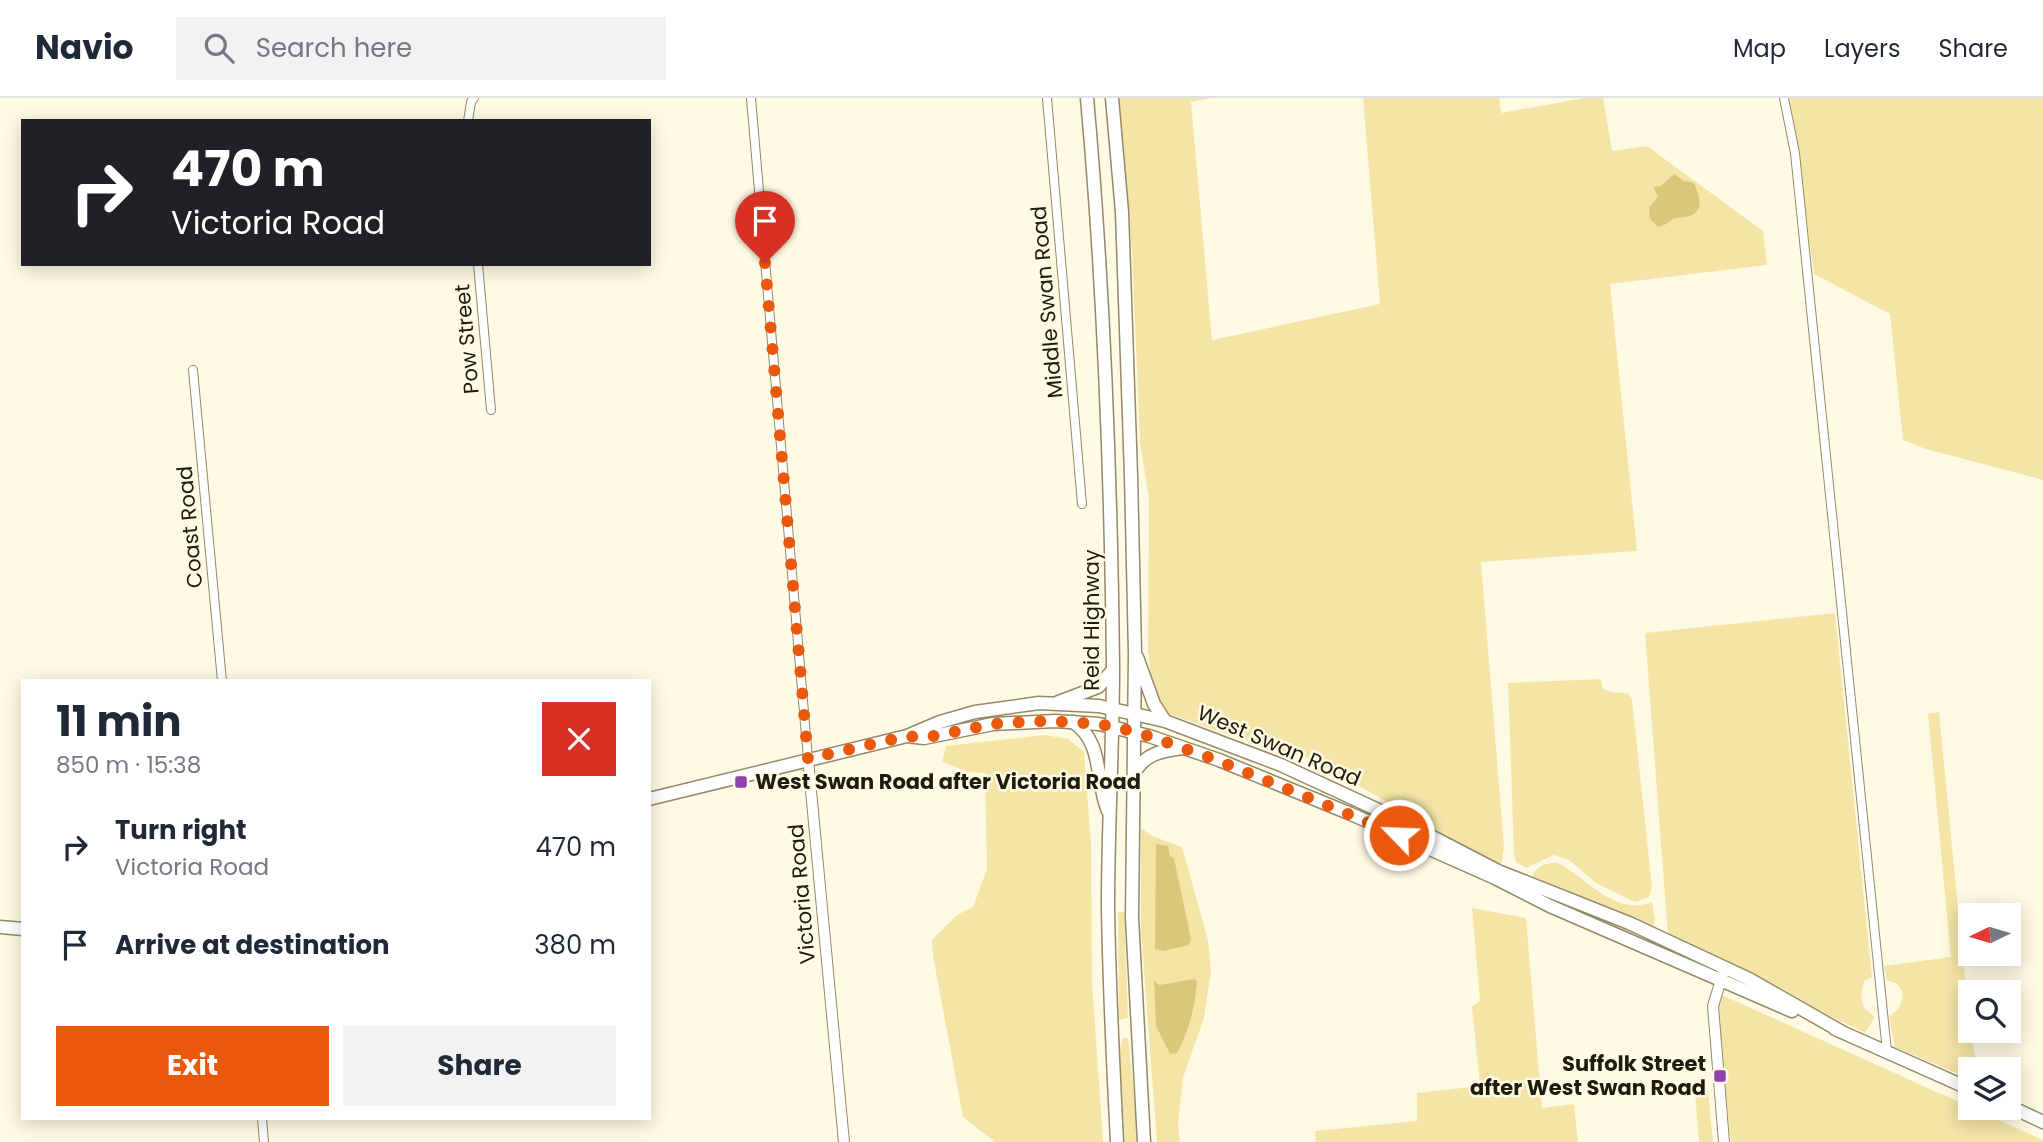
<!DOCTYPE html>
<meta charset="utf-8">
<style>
body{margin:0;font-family:Poppins,sans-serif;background:#f2f2f3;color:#1f2937;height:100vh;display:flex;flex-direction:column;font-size:26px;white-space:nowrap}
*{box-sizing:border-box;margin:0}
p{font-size:23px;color:#747a83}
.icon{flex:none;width:38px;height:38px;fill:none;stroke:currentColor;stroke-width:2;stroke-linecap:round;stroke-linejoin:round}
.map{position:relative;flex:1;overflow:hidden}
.side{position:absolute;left:21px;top:581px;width:630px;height:441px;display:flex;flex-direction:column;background:#fff;border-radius:0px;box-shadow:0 4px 18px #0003}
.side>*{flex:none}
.top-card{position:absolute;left:21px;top:21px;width:630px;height:147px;border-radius:0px;box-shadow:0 4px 18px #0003;background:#202124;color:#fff;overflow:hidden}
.needle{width:46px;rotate:265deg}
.fabs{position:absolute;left:1958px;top:805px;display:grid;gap:14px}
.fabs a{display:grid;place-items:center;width:63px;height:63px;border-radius:0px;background:#fff;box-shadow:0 4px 18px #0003;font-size:35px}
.pin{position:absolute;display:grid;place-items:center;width:60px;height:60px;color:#fff;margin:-72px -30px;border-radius:50% 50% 50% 0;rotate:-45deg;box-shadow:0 0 7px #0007}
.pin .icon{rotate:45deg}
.me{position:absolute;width:77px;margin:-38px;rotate:294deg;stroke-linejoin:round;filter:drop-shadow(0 0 5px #0008)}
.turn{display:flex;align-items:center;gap:24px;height:147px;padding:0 35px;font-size:32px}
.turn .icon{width:91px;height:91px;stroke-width:2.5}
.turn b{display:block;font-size:49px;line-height:60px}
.round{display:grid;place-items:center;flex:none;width:74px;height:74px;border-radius:0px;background:#f2f2f3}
.headline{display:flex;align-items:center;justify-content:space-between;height:119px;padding:0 35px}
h1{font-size:42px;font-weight:700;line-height:52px}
.action{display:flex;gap:14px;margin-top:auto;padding:14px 35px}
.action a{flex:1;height:80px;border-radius:0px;background:#ea580c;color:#fff;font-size:28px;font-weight:700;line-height:80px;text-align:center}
.action a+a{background:#f2f2f3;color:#1f2937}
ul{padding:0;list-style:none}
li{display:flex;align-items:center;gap:21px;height:98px;padding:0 35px}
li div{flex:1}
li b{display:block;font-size:26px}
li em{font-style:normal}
header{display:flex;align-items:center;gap:42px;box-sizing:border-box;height:98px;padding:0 35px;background:#fff;border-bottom:2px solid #e0e1e3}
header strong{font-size:33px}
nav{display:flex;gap:38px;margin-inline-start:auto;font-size:24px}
.search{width:490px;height:63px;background:#f2f2f3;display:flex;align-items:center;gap:18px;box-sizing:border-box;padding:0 24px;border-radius:0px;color:#747a83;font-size:26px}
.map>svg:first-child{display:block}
.green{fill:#f4e5a7}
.water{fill:#dac779}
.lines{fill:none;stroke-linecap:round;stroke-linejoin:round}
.minor-casing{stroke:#938a69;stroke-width:10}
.tertiary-casing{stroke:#938a69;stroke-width:12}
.primary-casing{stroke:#938a69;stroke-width:15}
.trunk-casing{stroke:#938a69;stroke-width:15}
.minor{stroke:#fff;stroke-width:8}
.tertiary{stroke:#fff;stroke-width:10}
.primary{stroke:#fff;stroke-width:12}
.trunk{stroke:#fff;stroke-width:12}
.route{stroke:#ea580c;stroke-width:12;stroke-dasharray:0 21.6}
.poi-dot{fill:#9140b0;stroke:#fffae4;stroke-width:2.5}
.labels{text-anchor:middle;stroke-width:5;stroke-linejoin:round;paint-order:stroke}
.street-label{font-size:21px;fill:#1f1c0f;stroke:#fffae4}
.poi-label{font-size:21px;font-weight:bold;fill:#1f1c0f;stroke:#fffae4;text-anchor:start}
</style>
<header>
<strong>Navio</strong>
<div class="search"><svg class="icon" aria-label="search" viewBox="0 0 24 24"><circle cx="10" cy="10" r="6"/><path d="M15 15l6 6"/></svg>Search here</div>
<nav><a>Map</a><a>Layers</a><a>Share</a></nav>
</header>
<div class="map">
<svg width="2043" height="1044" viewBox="0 0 2043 1044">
<rect width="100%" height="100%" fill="#fffae4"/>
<path class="green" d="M1119,0H1211L1191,4L1212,242L1380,206L1363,0H1499L1501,15L1585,0H1603L1612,53L1647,48L1763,133L1767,167L1610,186L1637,453L1481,464L1504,749L1501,769L1314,662L1214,632L1170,616L1162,610L1151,582L1148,553L1149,401L1140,344L1132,155Z
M1790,0H2043V382L1926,351L1903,342L1890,216L1814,176Z
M1835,515L1872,879L1864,883L1861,898L1864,910L1875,919L1865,935L1668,838L1645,535Z
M1601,581L1603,591L1612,594L1628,595L1632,602L1652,789L1649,799L1635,804L1596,785L1569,762L1554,757L1526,770L1516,764L1514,756L1508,585Z
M1939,614L1970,933L1975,959L1974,971H1970V981L1895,949L1889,918C1905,911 1909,884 1887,883L1884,868L1951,859L1928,616Z
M1045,637L1068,641L1084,654L1091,745L1092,883L1103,1044H995L963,1019L933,858L932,842L957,817L973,809L987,771L985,675L968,674L942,664L946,648Z
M1141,730L1152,738L1182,749L1208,842L1211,873L1204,920L1183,980L1178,1026L1180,1044H1157L1141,833Z
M1556,764C1587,779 1614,819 1652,804L1655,821L1653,831L1609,810L1564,796L1533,780V775L1542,767Z
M1472,810L1526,820L1542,1010L1574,1006L1578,1044H1316L1315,1033L1417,1023V995L1480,988L1472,908L1480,903Z
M1118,814H1124L1128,920L1119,922Z
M1722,897L2043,1042V1044H1731L1719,929L1721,924C1717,916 1715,904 1722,897Z
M1123,940H1128L1139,1044H1125L1119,954Z
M1708,993L1713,1044H1699L1695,994Z"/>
<path class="water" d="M1674,76L1684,83L1694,85C1698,96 1706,112 1690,118C1685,120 1678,119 1673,121C1667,125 1666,127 1658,129L1650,121L1649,109L1658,99L1653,89L1661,88Z
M1156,746L1168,748L1170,758L1174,760L1191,841L1189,847L1163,853L1155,851Z
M1195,881L1197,884C1195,909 1189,933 1177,955L1170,956L1156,928L1154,882L1159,887Z"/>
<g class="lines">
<g class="minor-casing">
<path id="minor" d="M751,0L808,661
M1047,0L1082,406
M1784,0L1795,55L1887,954
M468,23L471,4L474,0
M478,166L491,312
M193,272L222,583
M262,1020L264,1044"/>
</g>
<g class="tertiary-casing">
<path id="tertiary" d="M808,661L844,1044
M1723,875L1713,908L1724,1044"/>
</g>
<g class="primary-casing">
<path id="primary" d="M907,638L924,640L993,626L1055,623L1099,626L1149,638L1219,662L1351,716L1495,780L1550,808L1792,913
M649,701L907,638L940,624L975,614L1039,605L1099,608L1165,623L1281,667L1400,722L1498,773L1629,825L1749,881L1842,934
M0,829L23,831
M1835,931L1970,991
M2009,1008L2043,1024"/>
</g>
<g class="trunk-casing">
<path id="trunk" d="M1087,0C1104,189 1111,379 1113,569C1113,648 1108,727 1108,807C1109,886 1113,965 1117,1044
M1112,0L1122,114L1131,377L1135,555L1132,820L1144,1044
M1137,559L1154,606L1165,623
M1056,605L1098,589L1112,573
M1073,624C1104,644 1095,683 1108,713
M1134,675C1146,655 1161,653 1183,650"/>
</g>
<use href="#minor" class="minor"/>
<use href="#tertiary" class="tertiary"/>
<use href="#primary" class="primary"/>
<use href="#trunk" class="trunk"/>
</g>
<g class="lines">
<path class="route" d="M765,165L808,661L907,638L924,640L993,626L1035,623L1073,624L1112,628L1149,638L1219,663L1399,737"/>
</g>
<g class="poi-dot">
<rect x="734" y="677" width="14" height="14" rx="3.5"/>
<rect x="1713" y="971" width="14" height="14" rx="3.5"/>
</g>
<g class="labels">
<g class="street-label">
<text transform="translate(1047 204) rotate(-95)" y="7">Middle Swan Road</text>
<text transform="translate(467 241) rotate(-95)" y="7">Pow Street</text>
<text transform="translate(190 429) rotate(-95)" y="7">Coast Road</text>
<text transform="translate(1092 522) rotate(-90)" y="7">Reid Highway</text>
<text transform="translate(1279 648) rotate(23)" y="7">West Swan Road</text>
<text transform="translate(802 796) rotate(-95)" y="7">Victoria Road</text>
</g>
<g class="poi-label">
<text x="755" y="691">West Swan Road after Victoria Road</text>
<text x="1706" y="973" text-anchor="end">Suffolk Street<tspan x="1706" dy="24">after West Swan Road</tspan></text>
</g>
</g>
</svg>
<div class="fabs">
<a><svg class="needle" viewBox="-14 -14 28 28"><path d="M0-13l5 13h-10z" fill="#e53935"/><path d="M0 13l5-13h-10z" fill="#747a83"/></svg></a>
<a><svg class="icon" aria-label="search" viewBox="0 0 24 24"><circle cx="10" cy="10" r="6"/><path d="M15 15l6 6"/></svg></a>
<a><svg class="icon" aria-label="layers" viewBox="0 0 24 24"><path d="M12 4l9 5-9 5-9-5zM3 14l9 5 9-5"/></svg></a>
</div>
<div class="pin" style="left:765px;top:165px;background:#d93025"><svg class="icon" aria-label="arrive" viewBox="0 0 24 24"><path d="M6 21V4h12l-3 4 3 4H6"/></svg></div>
<svg class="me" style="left:1399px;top:737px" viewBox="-20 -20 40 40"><circle r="17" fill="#ea580c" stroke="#fff" stroke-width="3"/><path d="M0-11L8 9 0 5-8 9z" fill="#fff"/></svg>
<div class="top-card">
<div class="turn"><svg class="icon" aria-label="right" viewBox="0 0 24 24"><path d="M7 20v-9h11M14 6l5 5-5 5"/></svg><div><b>470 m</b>Victoria Road</div></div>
</div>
<section class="side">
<div class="headline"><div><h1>11 min</h1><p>850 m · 15:38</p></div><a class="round" style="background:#d93025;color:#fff"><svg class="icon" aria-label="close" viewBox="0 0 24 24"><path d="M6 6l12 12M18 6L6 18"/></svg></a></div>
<ul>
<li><svg class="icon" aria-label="right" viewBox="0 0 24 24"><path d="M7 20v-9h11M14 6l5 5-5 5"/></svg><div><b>Turn right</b><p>Victoria Road</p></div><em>470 m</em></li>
<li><svg class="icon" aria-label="arrive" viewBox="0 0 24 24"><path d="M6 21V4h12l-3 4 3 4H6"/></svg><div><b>Arrive at destination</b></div><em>380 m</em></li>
</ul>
<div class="action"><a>Exit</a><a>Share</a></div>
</section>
</div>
